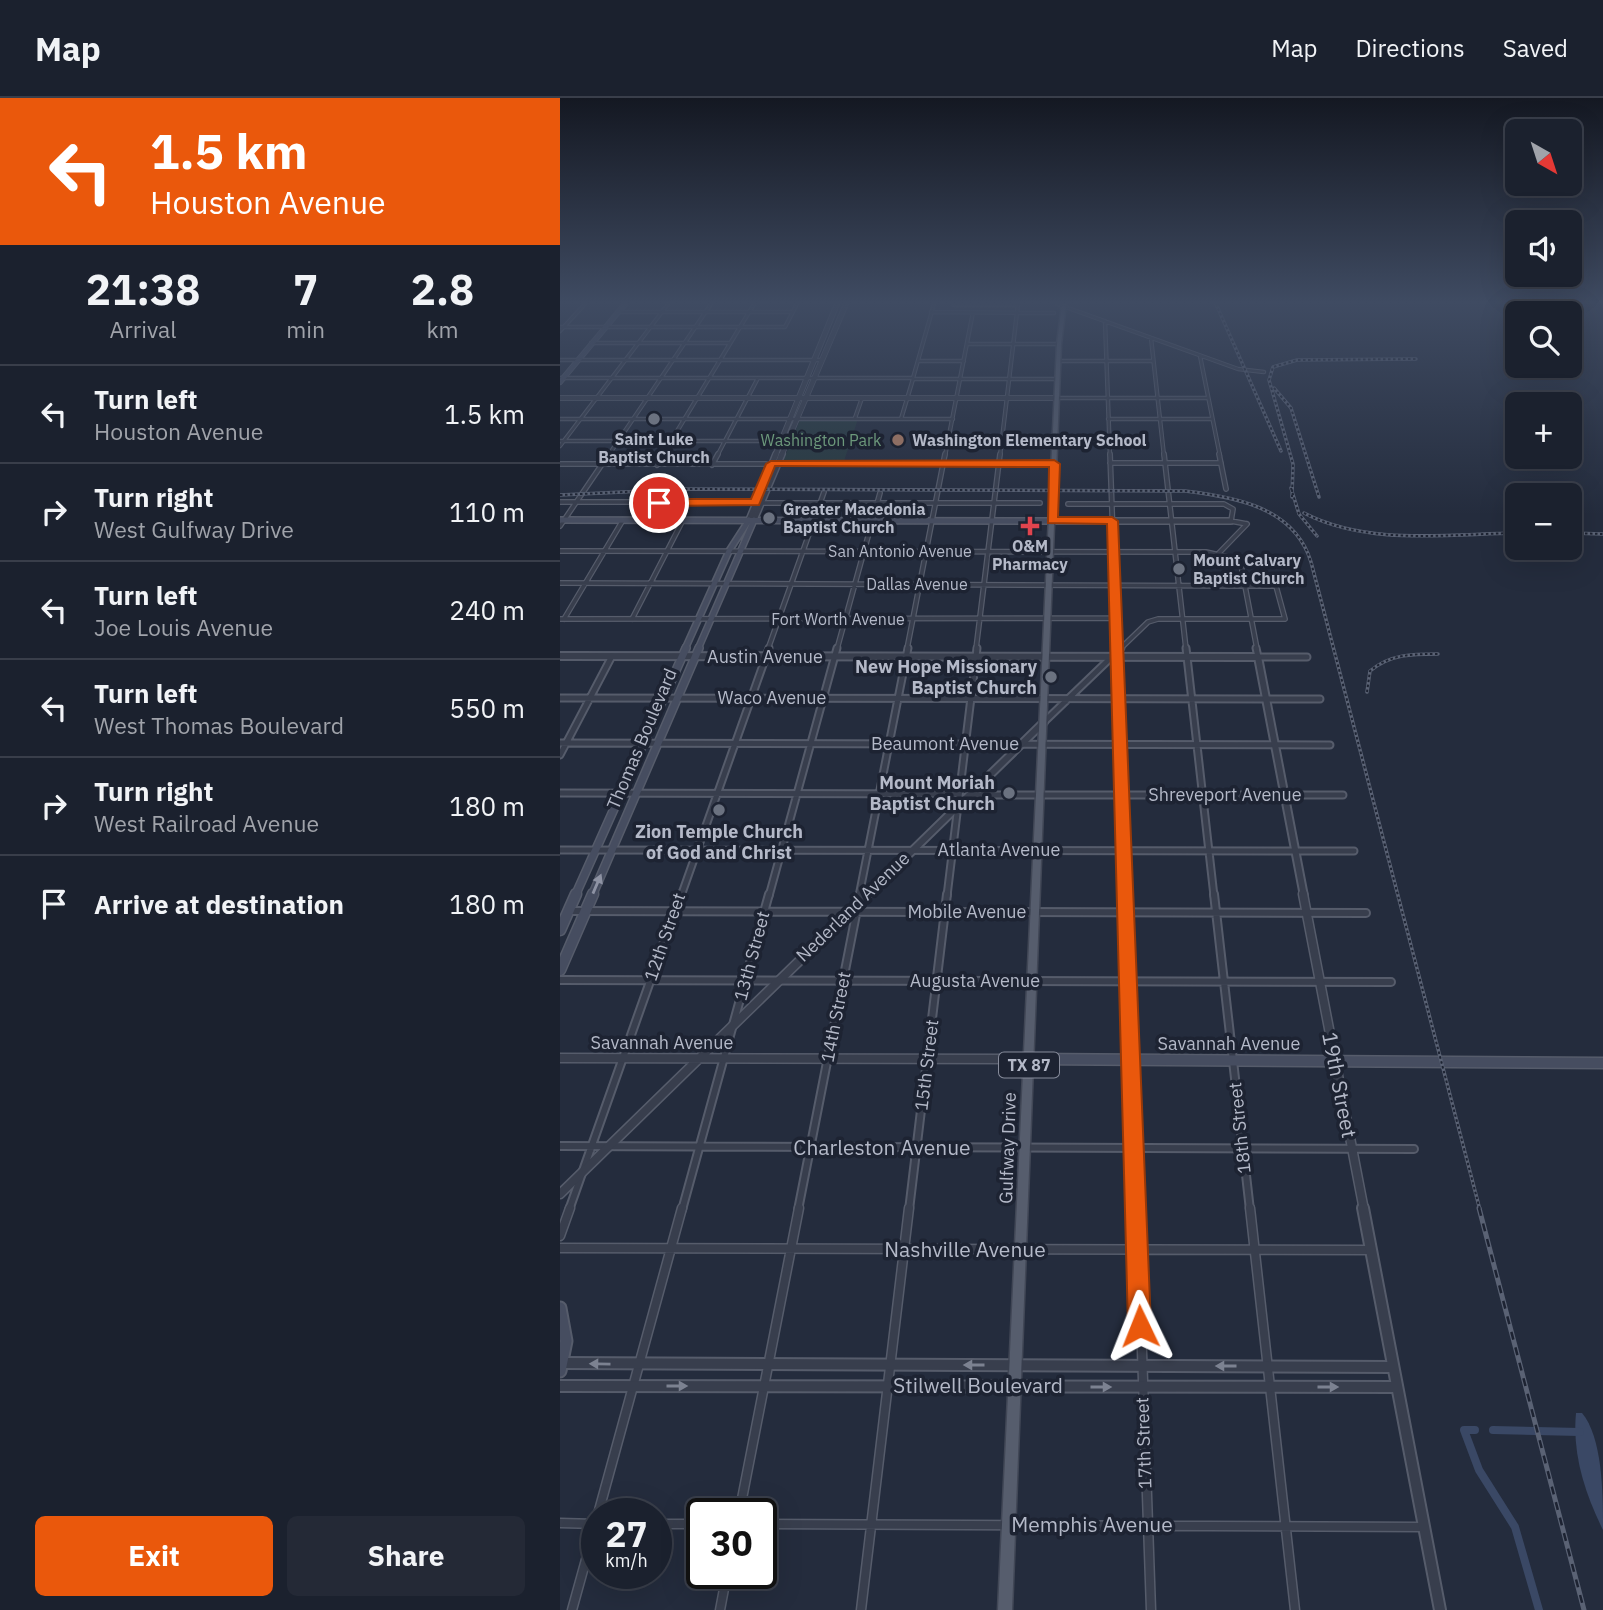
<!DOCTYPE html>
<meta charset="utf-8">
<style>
body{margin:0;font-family:"IBM Plex Sans",sans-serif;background:#242936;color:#f1f3f6;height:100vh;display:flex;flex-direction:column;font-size:26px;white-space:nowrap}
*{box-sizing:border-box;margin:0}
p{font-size:23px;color:#a0a3aa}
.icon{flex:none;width:38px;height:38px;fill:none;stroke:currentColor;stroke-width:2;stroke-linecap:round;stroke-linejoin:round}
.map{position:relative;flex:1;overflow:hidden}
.panel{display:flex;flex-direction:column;background:#1b212e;width:560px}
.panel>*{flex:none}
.banner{background:#ea580c;color:#fff;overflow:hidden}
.needle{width:46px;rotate:141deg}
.fabs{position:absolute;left:945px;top:21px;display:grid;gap:14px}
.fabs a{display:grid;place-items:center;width:77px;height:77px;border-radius:10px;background:#1b212e;box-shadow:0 7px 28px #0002,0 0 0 2px #393e4a;font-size:35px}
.speed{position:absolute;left:21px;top:1400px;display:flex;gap:14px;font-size:35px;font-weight:700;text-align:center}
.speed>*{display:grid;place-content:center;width:91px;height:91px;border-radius:50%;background:#1b212e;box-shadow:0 7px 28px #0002,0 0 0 2px #393e4a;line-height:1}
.speed small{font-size:18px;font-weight:400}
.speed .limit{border:4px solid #111;border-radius:10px;background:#fff;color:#111}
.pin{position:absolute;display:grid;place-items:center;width:60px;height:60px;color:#fff;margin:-30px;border:4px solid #fff;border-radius:50%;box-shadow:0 2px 7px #0007}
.me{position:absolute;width:77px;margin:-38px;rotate:358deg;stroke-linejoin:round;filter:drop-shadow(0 0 5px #0008)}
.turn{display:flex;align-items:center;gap:24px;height:147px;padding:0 35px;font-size:32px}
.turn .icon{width:91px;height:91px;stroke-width:2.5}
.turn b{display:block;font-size:49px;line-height:60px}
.eta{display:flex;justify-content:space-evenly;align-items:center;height:119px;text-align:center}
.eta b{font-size:42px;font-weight:800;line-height:49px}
.primary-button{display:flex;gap:14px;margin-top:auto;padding:14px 35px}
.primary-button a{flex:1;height:80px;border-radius:10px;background:#ea580c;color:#fff;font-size:28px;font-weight:800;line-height:80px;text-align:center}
.primary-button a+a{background:#242936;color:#f1f3f6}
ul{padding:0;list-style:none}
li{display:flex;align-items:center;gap:21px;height:98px;padding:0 35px;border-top:2px solid #393e4a}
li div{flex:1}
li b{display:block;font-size:26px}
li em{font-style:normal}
header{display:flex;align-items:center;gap:42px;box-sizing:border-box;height:98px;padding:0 35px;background:#1b212e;border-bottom:2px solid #393e4a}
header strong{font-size:33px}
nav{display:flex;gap:38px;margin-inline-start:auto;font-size:24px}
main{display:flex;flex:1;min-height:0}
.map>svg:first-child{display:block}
.green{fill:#26383e}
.water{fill:#3a4865}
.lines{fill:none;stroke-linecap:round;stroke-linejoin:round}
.canal{stroke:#3a4865;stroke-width:8}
.minor-far4-casing{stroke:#565c6b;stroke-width:4.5}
.minor-far3-casing{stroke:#565c6b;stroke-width:6}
.minor-far2-casing{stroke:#565c6b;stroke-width:9}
.minor-far1-casing{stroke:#565c6b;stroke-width:10}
.minor-casing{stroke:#565c6b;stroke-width:11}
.tertiary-far4-casing{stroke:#565c6b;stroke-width:6}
.tertiary-far3-casing{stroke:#565c6b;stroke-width:8}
.tertiary-far2-casing{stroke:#565c6b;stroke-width:10}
.tertiary-far1-casing{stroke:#565c6b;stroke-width:11}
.tertiary-casing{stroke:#565c6b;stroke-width:14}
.secondary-far4-casing{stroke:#565c6b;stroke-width:6}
.secondary-far3-casing{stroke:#565c6b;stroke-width:8}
.secondary-far2-casing{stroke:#565c6b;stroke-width:10}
.secondary-far1-casing{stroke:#565c6b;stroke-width:13}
.secondary-casing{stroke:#565c6b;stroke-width:15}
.primary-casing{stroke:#414756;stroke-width:3}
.minor-far4{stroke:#383e4d;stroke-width:2.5}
.minor-far3{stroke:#383e4d;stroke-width:3.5}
.minor-far2{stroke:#383e4d;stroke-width:5}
.minor-far1{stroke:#383e4d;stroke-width:6}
.minor{stroke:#383e4d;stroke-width:8}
.tertiary-far4{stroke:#383e4d;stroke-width:4.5}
.tertiary-far3{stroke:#383e4d;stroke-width:5}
.tertiary-far2{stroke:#383e4d;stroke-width:6}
.tertiary-far1{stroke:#383e4d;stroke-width:8}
.tertiary{stroke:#383e4d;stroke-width:10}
.secondary-far4{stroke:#464d60;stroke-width:4.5}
.secondary-far3{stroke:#464d60;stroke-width:5}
.secondary-far2{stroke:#464d60;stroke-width:7}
.secondary-far1{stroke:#464d60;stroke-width:10}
.secondary{stroke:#464d60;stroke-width:11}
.primary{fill:#565d6d;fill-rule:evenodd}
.rail-far1-casing{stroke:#5a6274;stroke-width:3.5}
.rail-casing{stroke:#5a6274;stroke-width:5}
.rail-far1{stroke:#1d2332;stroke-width:2;stroke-dasharray:2.5;stroke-linecap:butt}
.rail{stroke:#1d2332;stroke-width:2.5;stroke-dasharray:8;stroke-linecap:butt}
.oneway{fill:#8e93a4}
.oneway2{fill:#7c8291}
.route{fill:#ea580c;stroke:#983908;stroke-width:2}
.worship-dot{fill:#6b7280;stroke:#1d2332;stroke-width:2.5}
.education-dot{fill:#8d6e63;stroke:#1d2332;stroke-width:2.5}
.health-dot{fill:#e0444e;stroke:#1d2332;stroke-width:2.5}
.labels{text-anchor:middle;stroke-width:7;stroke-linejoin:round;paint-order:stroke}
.far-poi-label{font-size:16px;font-weight:bold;fill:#b4b9c8;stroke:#1d2332;text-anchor:start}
.far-park-label{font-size:16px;fill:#6c987b;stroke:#1d2332}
.far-street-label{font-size:16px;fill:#b4b9c8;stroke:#1d2332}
.shield{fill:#1d2332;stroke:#878c9b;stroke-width:2}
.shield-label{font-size:16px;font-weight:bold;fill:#b4b9c8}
.street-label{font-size:18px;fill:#b4b9c8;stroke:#1d2332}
.poi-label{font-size:18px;font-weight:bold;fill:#b4b9c8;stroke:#1d2332;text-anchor:end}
.near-street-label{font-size:21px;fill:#b4b9c8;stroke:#1d2332}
</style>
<header>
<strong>Map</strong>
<nav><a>Map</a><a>Directions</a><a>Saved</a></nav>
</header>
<main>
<section class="panel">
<div class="banner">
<div class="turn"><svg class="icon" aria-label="left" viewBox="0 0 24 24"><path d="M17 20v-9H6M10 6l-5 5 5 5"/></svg><div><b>1.5 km</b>Houston Avenue</div></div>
</div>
<div class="eta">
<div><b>21:38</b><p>Arrival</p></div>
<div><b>7</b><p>min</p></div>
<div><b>2.8</b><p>km</p></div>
</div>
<ul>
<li><svg class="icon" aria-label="left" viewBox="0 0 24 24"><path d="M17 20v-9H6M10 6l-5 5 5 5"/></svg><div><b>Turn left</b><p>Houston Avenue</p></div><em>1.5 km</em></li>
<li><svg class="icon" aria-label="right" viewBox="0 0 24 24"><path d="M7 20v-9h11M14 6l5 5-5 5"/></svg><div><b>Turn right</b><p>West Gulfway Drive</p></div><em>110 m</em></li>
<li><svg class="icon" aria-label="left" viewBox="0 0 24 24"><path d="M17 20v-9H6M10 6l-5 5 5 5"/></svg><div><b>Turn left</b><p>Joe Louis Avenue</p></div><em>240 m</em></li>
<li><svg class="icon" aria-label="left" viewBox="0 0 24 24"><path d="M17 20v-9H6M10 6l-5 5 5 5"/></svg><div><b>Turn left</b><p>West Thomas Boulevard</p></div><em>550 m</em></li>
<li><svg class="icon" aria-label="right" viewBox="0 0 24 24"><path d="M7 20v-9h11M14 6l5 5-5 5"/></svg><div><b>Turn right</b><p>West Railroad Avenue</p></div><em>180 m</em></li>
<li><svg class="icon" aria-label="arrive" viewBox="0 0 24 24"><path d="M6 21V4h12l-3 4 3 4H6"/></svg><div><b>Arrive at destination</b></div><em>180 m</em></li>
</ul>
<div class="primary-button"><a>Exit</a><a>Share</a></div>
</section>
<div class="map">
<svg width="1043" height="1512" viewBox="0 0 1043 1512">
<rect width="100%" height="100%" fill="#242c3d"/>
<path class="green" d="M298,321L284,363H223L240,322Z"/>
<path class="water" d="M1016,1315H1022C1043,1340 1043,1398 1043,1432C1025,1396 1012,1356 1016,1315Z"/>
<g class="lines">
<path class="canal" d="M915,1332H904L919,1372L955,1429L979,1512
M933,1332L1020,1334"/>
<g class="minor-far4-casing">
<path id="minor-far4" d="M497,206L678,271L704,274
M394,207H458
M58,214H233
M371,214L494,215
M545,223L550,358
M0,229H225L237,206
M0,233L25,206
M591,240L604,358
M31,245H170
M407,246H499
M640,258L660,358
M0,262H262
M358,263H404
M499,263H593
M0,280H353L374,206
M497,300H648
M295,320L302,300
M0,321H393
M341,321L353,281H498
M548,321H652
M495,342H549
M0,343H221
M0,348L108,206
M48,358L151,206
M102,358L194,206
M157,358L198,280
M385,358L413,214
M440,358L458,206"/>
</g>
<g class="minor-far3-casing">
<path id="minor-far3" d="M550,356L557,551
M604,356L626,551
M659,356L666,391
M214,365L494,366
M550,365H661
M0,366H206
M97,367L103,356
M152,367L158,356
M0,404H195
M201,405H480
M508,406H664L673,411L671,423L687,426
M0,428L49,356
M0,453L646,454L672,460L681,467L697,551
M658,456L687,426
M0,485L716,488L725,521H598L588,524L560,551
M0,521L555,520
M4,521L63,422
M72,521L123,422
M208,551L264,394
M277,551L320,395
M347,551L385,356
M416,551L440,356"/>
</g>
<g class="minor-far2-casing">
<path id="minor-far2" d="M557,550L566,798
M626,550L654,798
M696,550L698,559H747
M0,600L760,601
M484,624L561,550
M0,645L770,647
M0,657L52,558
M0,695L399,696
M409,697H783
M0,752L794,753
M121,798L209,550
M209,798L277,550
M299,798L348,550
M387,798L417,550"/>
</g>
<g class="minor-far1-casing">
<path id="minor-far1" d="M565,796L577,1112
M654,796L690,1112
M8,813L806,815
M0,882L831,884
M0,1048L854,1051
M9,1112L121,796
M122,1112L209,796
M238,1112L300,796
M349,1112L387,796"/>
</g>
<g class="minor-casing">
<path id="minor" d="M577,1110L591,1512
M690,1110L735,1512
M0,1138L10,1110
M0,1150L810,1152
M38,1416L122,1110
M179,1416L239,1110
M0,1425L37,1426
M96,1426H142
M201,1426L863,1429
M12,1512L37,1422
M160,1512L167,1475
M301,1512L349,1110"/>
</g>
<g class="tertiary-far4-casing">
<path id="tertiary-far4" d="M0,300H497
M215,358L277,206
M221,358L286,206"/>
</g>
<g class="tertiary-far3-casing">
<path id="tertiary-far3" d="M189,422L216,356
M194,422L222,356
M492,423H671"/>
</g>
<g class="tertiary-far2-casing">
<path id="tertiary-far2" d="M0,558L698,559L744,798
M306,798L484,624"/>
</g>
<g class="tertiary-far1-casing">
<path id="tertiary-far1" d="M743,796L804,1112
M0,960L469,961
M0,1096L308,796"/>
</g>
<g class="tertiary-casing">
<path id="tertiary" d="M803,1110L880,1512
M3,1265L832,1269
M0,1288L836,1289"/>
</g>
<g class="secondary-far4-casing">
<path id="secondary-far4" d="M0,284L65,206"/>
</g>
<g class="secondary-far3-casing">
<path id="secondary-far3" d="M0,422L492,423
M125,551L169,453L189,422
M138,551L194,422"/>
</g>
<g class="secondary-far2-casing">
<path id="secondary-far2" d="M15,798L126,550
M32,798L139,550"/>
</g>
<g class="secondary-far1-casing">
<path id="secondary-far1" d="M0,832L16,796
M0,872L33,796
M469,961L1043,965"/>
</g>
<g class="secondary-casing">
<path id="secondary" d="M0,1210L6,1243L0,1273"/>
</g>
<g class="primary-casing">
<path id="primary" d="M502,206H506L501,246L452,1512H438L497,246Z"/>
</g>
<use href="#minor-far4" class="minor-far4"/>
<use href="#minor-far3" class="minor-far3"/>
<use href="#minor-far2" class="minor-far2"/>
<use href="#minor-far1" class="minor-far1"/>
<use href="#minor" class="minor"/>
<use href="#tertiary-far4" class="tertiary-far4"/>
<use href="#tertiary-far3" class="tertiary-far3"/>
<use href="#tertiary-far2" class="tertiary-far2"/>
<use href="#tertiary-far1" class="tertiary-far1"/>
<use href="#tertiary" class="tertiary"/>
<use href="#secondary-far4" class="secondary-far4"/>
<use href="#secondary-far3" class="secondary-far3"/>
<use href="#secondary-far2" class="secondary-far2"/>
<use href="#secondary-far1" class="secondary-far1"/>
<use href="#secondary" class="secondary"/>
<use href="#primary" class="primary"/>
<g class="rail-far1-casing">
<path id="rail-far1" d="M656,206L721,353
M714,290L731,310L759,399
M731,390L739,416L757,438
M0,397L126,391L625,393C675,399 734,409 751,464L920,1112
M732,399L733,366L709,282L713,269L737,262L856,261
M744,415C808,448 887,436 957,435
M1010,435L1043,436
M807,594L810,573C830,556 853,556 878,556"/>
</g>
<g class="rail-casing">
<path id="rail" d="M919,1110L1024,1512"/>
</g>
<use href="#rail-far1" class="rail-far1"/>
<use href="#rail" class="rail"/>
</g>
<defs><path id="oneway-solid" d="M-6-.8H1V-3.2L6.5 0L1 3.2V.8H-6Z" transform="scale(1.75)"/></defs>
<use class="oneway" href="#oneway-solid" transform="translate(37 786) rotate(-67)"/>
<g class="oneway2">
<use href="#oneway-solid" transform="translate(40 1266) rotate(-179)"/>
<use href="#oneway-solid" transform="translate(414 1267) rotate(-180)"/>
<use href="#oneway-solid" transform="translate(666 1268) rotate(-180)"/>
<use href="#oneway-solid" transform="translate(117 1288)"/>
<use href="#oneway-solid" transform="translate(541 1289)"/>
<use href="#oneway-solid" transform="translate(768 1289)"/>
</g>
<linearGradient id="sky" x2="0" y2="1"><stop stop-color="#141822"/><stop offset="0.49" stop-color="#3f4b62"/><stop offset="1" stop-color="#3f4b62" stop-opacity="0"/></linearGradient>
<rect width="1043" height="417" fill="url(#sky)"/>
<path class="route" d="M211,363L494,362L500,366L498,419H552L558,423L591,1228L588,1236L580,1239L572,1236L568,1228L547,426L488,425L489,369L218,368H215L199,407L99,408L93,405L99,401H191L206,366Z"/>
<g class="worship-dot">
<circle cx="94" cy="321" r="7"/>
<circle cx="209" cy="420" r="7"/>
<circle cx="619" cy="471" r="7"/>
<circle cx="491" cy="579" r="7"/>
<circle cx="449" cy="695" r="7"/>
<circle cx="159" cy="712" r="7"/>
</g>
<circle class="education-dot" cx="338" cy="342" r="7"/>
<path class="health-dot" d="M466.5 417.5h7v7h7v7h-7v7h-7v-7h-7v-7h7z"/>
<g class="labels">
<g class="far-poi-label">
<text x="94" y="347" text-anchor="middle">Saint Luke<tspan x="94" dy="18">Baptist Church</tspan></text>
<text x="352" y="348">Washington Elementary School</text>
<text x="223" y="417">Greater Macedonia<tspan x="223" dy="18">Baptist Church</tspan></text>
<text x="470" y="454" text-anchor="middle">O&amp;M<tspan x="470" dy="18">Pharmacy</tspan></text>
<text x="633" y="468">Mount Calvary<tspan x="633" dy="18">Baptist Church</tspan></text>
</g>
<g class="far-park-label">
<text x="261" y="348">Washington Park</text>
</g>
<g class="far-street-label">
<text x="340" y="459">San Antonio Avenue</text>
<text x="357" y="492">Dallas Avenue</text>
<text x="278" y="527">Fort Worth Avenue</text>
</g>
<rect class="shield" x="439" y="954.5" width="60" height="25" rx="5"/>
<g class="shield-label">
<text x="469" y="973">TX 87</text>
</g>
<g class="street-label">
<text x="205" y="565">Austin Avenue</text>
<text x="212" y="606">Waco Avenue</text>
<text transform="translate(82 641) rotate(-67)" y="6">Thomas Boulevard</text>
<text x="385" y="652">Beaumont Avenue</text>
<text x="665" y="703">Shreveport Avenue</text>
<text x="439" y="758">Atlanta Avenue</text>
<text transform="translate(293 809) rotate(-44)" y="6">Nederland Avenue</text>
<text x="407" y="820">Mobile Avenue</text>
<text transform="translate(105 839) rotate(-71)" y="6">12th Street</text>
<text transform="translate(192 858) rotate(-75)" y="6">13th Street</text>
<text x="415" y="889">Augusta Avenue</text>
<text transform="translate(276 919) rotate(-79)" y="6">14th Street</text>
<text x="102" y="951">Savannah Avenue</text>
<text x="669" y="952">Savannah Avenue</text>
<text transform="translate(367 967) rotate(-83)" y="6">15th Street</text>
<text transform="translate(680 1030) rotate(-96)" y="6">18th Street</text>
<text transform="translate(448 1050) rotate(-88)" y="6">Gulfway Drive</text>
<text transform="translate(584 1345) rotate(-92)" y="6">17th Street</text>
</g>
<g class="poi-label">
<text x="477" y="575">New Hope Missionary<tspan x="477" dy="21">Baptist Church</tspan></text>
<text x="435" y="691">Mount Moriah<tspan x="435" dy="21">Baptist Church</tspan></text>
<text x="159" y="740" text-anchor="middle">Zion Temple Church<tspan x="159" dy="21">of God and Christ</tspan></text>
</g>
<g class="near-street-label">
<text transform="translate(779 987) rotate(79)" y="7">19th Street</text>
<text x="322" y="1057">Charleston Avenue</text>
<text x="405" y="1159">Nashville Avenue</text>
<text x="418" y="1295">Stilwell Boulevard</text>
<text x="532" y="1434">Memphis Avenue</text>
</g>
</g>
</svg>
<div class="fabs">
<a><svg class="needle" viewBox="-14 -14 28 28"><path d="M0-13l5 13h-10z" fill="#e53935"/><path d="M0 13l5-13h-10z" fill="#a0a3aa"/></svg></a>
<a><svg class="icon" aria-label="sound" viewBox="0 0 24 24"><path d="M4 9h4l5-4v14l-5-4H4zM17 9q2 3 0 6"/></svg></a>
<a><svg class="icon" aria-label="search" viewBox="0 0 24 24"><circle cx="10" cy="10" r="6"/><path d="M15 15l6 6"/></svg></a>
<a>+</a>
<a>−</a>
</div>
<div class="speed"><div>27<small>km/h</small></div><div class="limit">30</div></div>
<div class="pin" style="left:99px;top:405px;background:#d93025"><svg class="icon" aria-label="arrive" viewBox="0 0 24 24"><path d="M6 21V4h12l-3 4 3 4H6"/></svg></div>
<svg class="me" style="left:580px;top:1228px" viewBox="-20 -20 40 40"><path d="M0-17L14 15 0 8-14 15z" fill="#ea580c" stroke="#fff" stroke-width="4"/></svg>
</div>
</main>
